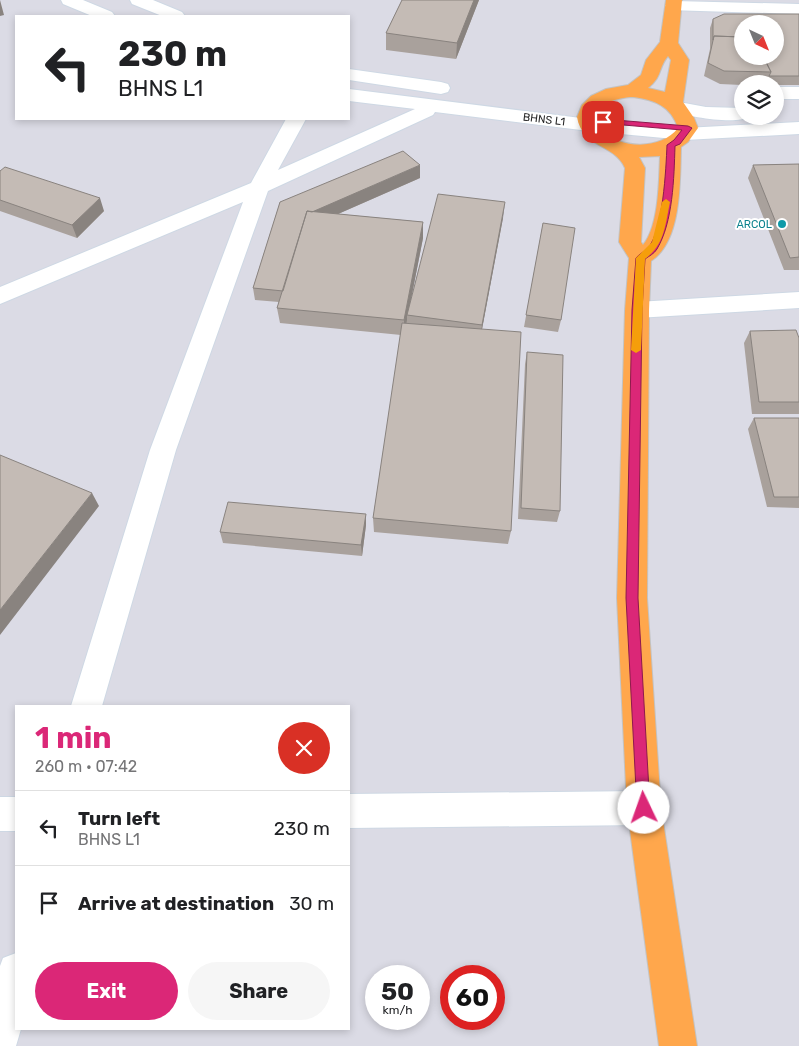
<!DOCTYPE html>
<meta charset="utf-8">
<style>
body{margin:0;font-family:Rubik,sans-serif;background:#f6f6f6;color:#202124;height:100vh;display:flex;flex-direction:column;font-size:19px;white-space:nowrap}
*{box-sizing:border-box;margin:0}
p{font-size:16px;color:#757577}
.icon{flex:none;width:28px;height:28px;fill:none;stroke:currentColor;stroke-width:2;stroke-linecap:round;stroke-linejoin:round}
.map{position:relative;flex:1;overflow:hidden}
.sheet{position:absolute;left:15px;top:705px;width:335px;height:325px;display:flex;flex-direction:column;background:#fff;border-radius:0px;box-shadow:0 2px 8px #0003}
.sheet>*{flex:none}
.guide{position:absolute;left:15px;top:15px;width:335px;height:105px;border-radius:0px;box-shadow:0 2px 8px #0003;background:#fff;color:#202124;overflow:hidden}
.needle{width:32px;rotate:137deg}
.fabs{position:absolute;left:734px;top:15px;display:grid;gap:10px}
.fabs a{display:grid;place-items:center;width:50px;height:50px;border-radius:50%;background:#fff;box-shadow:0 2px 8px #0003;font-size:25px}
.speed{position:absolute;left:365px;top:965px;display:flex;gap:10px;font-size:25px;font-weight:700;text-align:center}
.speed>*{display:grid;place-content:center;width:65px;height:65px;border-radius:50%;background:#fff;box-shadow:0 2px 8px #0003;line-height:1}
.speed small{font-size:12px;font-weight:400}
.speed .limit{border:8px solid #d22;background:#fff;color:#111}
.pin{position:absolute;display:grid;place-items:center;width:42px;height:42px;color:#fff;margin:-21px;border-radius:10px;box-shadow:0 2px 8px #0006}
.me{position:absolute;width:55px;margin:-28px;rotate:357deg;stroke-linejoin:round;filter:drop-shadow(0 0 4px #0008)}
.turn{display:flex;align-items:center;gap:18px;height:105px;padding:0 20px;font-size:22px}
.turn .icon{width:65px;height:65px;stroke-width:2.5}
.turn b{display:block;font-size:35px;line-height:42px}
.round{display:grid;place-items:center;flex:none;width:52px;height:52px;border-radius:26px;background:#f6f6f6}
.summary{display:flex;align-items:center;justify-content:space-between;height:85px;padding:0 20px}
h1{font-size:30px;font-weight:700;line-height:38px;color:#db2777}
.action{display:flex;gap:10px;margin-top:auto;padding:10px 20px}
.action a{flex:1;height:58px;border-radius:30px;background:#db2777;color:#fff;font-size:20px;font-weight:700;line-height:58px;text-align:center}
.action a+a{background:#f6f6f6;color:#202124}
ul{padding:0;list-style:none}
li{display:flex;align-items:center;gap:15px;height:75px;padding:0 20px;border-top:1px solid #e0e0e0}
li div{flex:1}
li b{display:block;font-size:19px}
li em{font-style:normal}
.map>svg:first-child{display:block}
.industrial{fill:#dbdbe5;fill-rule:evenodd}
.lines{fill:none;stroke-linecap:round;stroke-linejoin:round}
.minor-casing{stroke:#ced8e4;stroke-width:2}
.major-casing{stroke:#c3c3c3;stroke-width:2}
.minor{fill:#fff;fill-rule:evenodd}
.major{fill:#ffa74c;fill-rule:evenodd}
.wall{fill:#a9a19c}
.shaded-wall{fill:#89837f}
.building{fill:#c4bbb5;stroke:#89837f}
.route{fill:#db2777;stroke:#8e194d}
.slow{fill:#f59e0b}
.culture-dot{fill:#0f9aa8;stroke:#fff;stroke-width:2}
.labels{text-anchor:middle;stroke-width:4;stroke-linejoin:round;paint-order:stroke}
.far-street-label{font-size:11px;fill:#292929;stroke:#fff}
.far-culture-label{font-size:11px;fill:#0d838f;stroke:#fff;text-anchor:end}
</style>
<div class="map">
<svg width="799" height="1046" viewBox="0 0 799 1046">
<rect width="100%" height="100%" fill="#eddfd9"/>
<path class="industrial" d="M0,0H799V1046H0ZM16,16H349V119H16ZM742,24H775V56H742ZM742,84H775V116H742ZM16,706H349V1029H16ZM376,976H419V1019H376ZM451,976H494V1019H451Z"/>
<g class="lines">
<g class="minor-casing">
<path id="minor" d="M61,0H83L112,12L115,16H92L63,4Z
M130,0H153L182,12L185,16H162L132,4Z
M674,1L799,4V14L668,10L665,6L668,2Z
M349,69L441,82L448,84L450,88L448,92L441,94L349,80Z
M775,87H799V99H775Z
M349,89L589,119L685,128L799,122V134L685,140L589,131L435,112L433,115L268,191L176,450L102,706H71L150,450L243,202L0,304V287L251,183L286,119H306L278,170L415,109L349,101Z
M679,102L706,107L742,108V116H750C737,126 689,116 672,112L669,108L672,104Z
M799,292V308L637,318L629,316L625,310L629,304L637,302Z
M644,791L656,796L661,808L656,820L644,825L349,828V794Z
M0,797H16V831H0Z
M16,953V1029H21L16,1046H0V966L3,958Z"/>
</g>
<g class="major-casing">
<path id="major" d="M666,0H682L678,43L689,60L683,102L694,118L698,128L688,142L681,147C680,181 682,241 651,261L649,310L647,598L661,808L697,1046H659L627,808L617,598L625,310L629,258L619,242L625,168C615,144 582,148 577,117L582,105L591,96L606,89L628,85L641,75L646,60L660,42ZM668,56L671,60L665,92L648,88C663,76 658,68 668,56ZM633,97C655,100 671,106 678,128C661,150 620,150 601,129C582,107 617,97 633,97ZM660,156C659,180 659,226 643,245L641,242L645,168L639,157Z"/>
</g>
<use href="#minor" class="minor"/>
<use href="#major" class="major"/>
</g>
<path class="wall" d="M402,0H479L456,59L386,50V33Z
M799,14V85H775V84H742V85L720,84L704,76L710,49V28L713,19Z
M799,164V270H784L748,178L753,165Z
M0,171L104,211L77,238L0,211Z
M420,178L338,214L423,222V238L411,299L503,218L482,329L511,531L508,544L374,532L373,518L401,335L280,323L277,308L279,302L255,300L253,288L280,202Z
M543,223L561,320L558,332L524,327Z
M750,331L799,338V414H752L744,343Z
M527,352L560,511L557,522L518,519L525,364Z
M754,418H799V508L767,507L748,429Z
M366,514V525L362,556L223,543L220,532Z"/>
<path class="shaded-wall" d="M0,0L4,15L0,16Z
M474,0H479L456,59L457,43Z
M420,165V178L306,228L305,215Z
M100,198L104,211L77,238L72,225Z
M505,202L503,218L480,340L482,325Z
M423,222V238L408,315H407V320L404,336V320Z
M92,493L99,506L0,635V610Z
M366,514V525L362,556L361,545Z"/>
<path class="building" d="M402,0H474L457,43L386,33Z
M724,14H799V76H769L771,72L763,56H775V24H742V37L714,36L713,40V19Z
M714,36L742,37V56H763L771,72L724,71L708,63Z
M403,151L420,165L312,212L307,211L283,291L253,288L280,202Z
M799,164V257L790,258L753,165Z
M5,167L100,198L72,225L0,200V171Z
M438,194L505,202L482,325L407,315Z
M307,211L423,222L404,320L277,308Z
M543,223L575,228L561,320L526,315Z
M402,323L521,332L511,531L373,518Z
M796,330L799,338V402H759L750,331Z
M527,352L563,355L560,511L521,508Z
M754,418H799V497H774Z
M0,455L92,493L0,610Z
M228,502L366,514L361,545L220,532Z"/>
<path class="route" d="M603,119L688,126L692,128L680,144L675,146C674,178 673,222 657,249C654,254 649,256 645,259L642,310L638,598L650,808L648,813L644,815L639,813L637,808L626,598L632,310L636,258C639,254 644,252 648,248C663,231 666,169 667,145L674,140L682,130L600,123L599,122Z"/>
<path class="slow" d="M666,199L670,202C665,225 665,244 645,259L641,350L636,353L631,350L636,258L652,242L662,202Z"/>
<circle class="culture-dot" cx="782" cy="224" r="5"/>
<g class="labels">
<g class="far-street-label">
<text transform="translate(544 119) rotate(7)" y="4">BHNS L1</text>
</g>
<g class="far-culture-label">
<text x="772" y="228">ARCOL</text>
</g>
</g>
</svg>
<div class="fabs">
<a><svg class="needle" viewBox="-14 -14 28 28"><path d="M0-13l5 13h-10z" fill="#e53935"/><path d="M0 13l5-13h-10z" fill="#757577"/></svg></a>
<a><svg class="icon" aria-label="layers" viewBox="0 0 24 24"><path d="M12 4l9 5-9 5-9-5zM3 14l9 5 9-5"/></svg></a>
</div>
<div class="speed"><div>50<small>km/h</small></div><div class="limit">60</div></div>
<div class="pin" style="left:603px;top:122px;background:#d93025"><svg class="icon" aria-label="arrive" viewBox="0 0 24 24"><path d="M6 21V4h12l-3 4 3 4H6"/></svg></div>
<svg class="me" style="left:644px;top:808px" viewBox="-20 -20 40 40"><circle r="19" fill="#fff"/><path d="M0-13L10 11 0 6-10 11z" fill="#db2777"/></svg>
<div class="guide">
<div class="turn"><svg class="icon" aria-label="left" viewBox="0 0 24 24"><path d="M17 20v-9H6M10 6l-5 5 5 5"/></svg><div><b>230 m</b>BHNS L1</div></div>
</div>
<section class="sheet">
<div class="summary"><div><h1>1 min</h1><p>260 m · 07:42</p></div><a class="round" style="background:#d93025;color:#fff"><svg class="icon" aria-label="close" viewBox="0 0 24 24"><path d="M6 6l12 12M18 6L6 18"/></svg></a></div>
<ul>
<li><svg class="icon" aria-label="left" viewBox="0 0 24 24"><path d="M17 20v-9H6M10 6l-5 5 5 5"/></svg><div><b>Turn left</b><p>BHNS L1</p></div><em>230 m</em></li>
<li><svg class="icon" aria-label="arrive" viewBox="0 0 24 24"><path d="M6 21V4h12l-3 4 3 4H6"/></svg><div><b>Arrive at destination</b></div><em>30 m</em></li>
</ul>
<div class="action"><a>Exit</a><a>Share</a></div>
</section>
</div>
